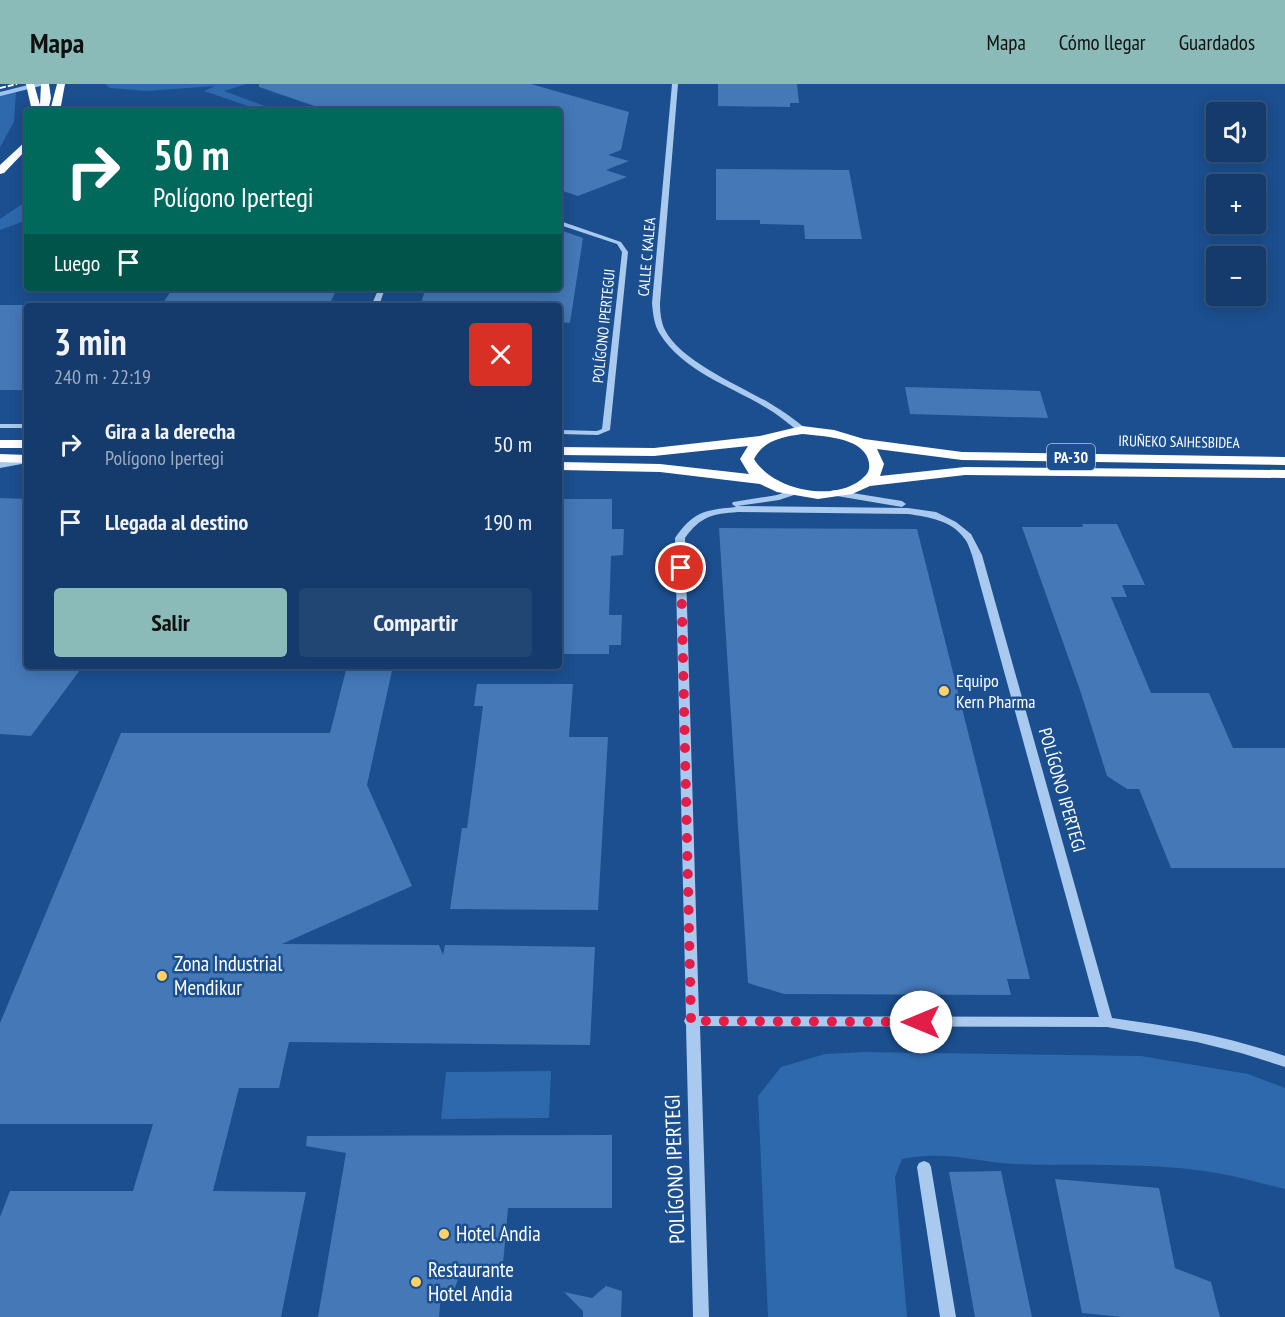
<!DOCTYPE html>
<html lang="es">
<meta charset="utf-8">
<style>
body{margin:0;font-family:"PT Sans Narrow",sans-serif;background:#214673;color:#f1f3f6;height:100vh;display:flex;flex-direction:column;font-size:22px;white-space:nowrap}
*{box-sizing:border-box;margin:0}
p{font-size:20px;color:#9dadc1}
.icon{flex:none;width:33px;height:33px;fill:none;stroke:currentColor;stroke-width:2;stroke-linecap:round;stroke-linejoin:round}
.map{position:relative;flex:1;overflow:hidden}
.drawer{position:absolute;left:24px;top:219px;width:538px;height:366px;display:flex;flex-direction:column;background:#143b6b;border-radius:6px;box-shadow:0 3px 15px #0003,0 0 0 2px #33557e}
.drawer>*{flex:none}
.top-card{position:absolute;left:24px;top:24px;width:538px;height:183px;border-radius:6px;box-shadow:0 3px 15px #0003,0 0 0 2px #33557e;background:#00695c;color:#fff;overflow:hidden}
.fabs{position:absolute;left:1206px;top:18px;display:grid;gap:12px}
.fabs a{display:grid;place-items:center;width:60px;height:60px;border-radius:6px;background:#143b6b;box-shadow:0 3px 15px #0003,0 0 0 2px #33557e;font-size:30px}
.pin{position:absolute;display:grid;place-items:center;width:51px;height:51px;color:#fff;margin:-26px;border:3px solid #fff;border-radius:50%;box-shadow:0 2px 6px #0007}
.me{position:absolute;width:66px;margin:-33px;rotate:270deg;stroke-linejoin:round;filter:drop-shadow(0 0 4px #0008)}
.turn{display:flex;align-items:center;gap:21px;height:126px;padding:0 30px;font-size:27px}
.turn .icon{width:78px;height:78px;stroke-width:2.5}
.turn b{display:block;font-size:42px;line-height:51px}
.then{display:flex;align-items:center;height:57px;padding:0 30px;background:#0003;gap:12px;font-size:22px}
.round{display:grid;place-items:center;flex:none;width:63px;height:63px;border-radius:6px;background:#214673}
.headline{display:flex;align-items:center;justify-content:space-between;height:102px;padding:0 30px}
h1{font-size:36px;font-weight:700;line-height:45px}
.button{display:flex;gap:12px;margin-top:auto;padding:12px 30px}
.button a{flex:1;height:69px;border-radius:6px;background:#8bbbb9;color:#111;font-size:24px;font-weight:700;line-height:69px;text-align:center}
.button a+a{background:#214673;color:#f1f3f6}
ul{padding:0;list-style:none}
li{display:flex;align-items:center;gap:18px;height:78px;padding:0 30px}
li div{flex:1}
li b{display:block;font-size:22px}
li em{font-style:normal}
header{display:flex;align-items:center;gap:36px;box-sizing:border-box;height:84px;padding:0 30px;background:#8bbbb9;color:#111}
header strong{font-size:28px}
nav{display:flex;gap:33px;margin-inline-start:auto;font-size:21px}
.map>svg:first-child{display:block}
.green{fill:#2e69ad}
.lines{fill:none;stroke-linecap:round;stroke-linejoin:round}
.stream{stroke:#9cc4f0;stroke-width:4}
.building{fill:#4478b7}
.minor{fill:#a9c9ee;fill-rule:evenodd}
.highway{fill:#fff;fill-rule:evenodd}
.rail{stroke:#fff;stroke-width:2;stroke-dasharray:6 2;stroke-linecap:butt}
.route{stroke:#e11d48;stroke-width:10;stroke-dasharray:0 18}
.poi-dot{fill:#ffd166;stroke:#1b4f8f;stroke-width:2}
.labels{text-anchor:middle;stroke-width:5;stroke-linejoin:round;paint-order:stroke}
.far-street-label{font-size:15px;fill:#fff;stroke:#1b4f8f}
.shield{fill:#1b4f8f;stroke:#bbcadd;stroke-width:1.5}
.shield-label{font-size:16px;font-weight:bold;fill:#fff}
.poi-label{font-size:18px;fill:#fff;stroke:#1b4f8f;text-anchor:start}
.street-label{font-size:18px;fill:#fff;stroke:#1b4f8f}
.near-poi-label{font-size:21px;fill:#fff;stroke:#1b4f8f;text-anchor:start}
.near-street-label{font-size:21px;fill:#fff;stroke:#1b4f8f}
</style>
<header>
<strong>Mapa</strong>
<nav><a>Mapa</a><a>Cómo llegar</a><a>Guardados</a></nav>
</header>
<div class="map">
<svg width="1285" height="1233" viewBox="0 0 1285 1233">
<rect width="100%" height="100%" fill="#1b4f8f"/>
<path class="green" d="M105,0H247L224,7L279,27H263L204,7L215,2L147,7L110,4Z
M16,7L14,38L0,63V11Z
M27,117V136L0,146V135Z
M863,968L1141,972L1248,990L1285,1004V1105C1264,1100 1243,1094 1222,1090C1155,1077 1084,1083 1016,1080C973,1078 948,1066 902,1075L895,1093L907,1233H768L758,1012L781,983L825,970Z
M551,987L549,1034L441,1035L446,988Z"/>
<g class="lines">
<path class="stream" d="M0,10L40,0"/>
</g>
<path class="building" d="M259,0H531L629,28L621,66L608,71L629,77L606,86L627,93L578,112L560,106V27H329L259,3Z
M718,0H797L799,19H790V23L718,22Z
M716,85L849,86L862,155H805L804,141L760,140V136H716Z
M560,146L583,154L570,239L560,238V222H420L426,204H560Z
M173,204H337L329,222H161Z
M0,221H27V306H0Z
M905,303L1040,307L1048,334L910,330Z
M0,414L27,415V582H83L31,652L0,650Z
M560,415H612V445H624L623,471L611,472L609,531H622L621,561H609V570H560Z
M1082,440H1117L1145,501H1122L1127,513H1111L1151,609H1209L1233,664H1285V784H1171L1139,705H1127L1107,692L1081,609L1022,443H1083Z
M719,444L917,445L1030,895H1007L1011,911L784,910L748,899Z
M347,582H393L367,701L412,802L282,860L439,861L443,871L445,861L595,863L590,961L289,958L279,1004H239L213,1107L306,1108L281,1233H0V1133L10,1107H133L153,1040H0V939L121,649H330Z
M477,600H573L569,653H608L598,826L450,825L462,744H467L483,622H474Z
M612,1051V1124H508L503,1180L463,1181L452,1212H441L439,1233H318L346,1069L306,1062L307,1052Z
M1001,1087L1032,1233H975L949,1088Z
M1055,1095L1159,1104L1175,1184L1211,1198L1220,1233H1122L1082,1229Z
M606,1202L622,1207L621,1233H583V1227L564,1208L592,1214Z"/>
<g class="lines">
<path class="minor" d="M672,0H678L660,219C660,228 661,238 665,246C681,278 741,302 771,320C783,327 794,335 805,344V348H799C788,339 777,330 765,323C730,302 683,287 660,250C654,241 653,230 652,219Z
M560,137L621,158L628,168L610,346L598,351L560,350V346L597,347L602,345L622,168L617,160L560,141Z
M379,204H385L379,222H371Z
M0,340H27V344H0Z
M27,373V379L0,384V378Z
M794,405L798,408L797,410L779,416L737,422L908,424L936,428L956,438L971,450L982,471L1112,934C1171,942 1229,953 1285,972V983L1241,969L1197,958L1107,943L700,942L709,1233H693L686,941L684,937L686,933L675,454C694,427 705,426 736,423L732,420L733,418L777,411ZM738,428L908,430C928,433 951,436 964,454C968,458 970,466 972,471L1099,933L699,932L685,454C701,432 712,430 738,428Z
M834,406L902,417L906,420L902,423L831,411V407Z
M924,1077L929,1079L931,1083L956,1233H940L917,1083L919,1079Z"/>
<path class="highway" d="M26,0H34L40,21L41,0H49L51,14L48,27H32Z
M57,0H65L60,27H50Z
M27,56V65L4,89L0,90V81Z
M802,342L834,346L864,355L962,368L1285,373V381L962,376L877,365L884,380L880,392L965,383L1285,386V394L965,391L870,402L852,410L818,415L777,408L760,400L660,388L560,386V378L660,380L749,390L740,375L748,362L654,372L560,371V363L654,364L760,352ZM802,350C821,352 861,353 868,375C870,381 870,387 865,392C838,420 773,407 754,375C764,356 782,353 802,350Z
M0,356H27V364H0Z
M0,370L27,371V379L0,378Z"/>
<path class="rail" d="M0,4L17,0"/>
</g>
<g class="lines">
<path class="route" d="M681,484L691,937L921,938"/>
</g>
<g class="poi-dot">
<circle cx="944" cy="607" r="6"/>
<circle cx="162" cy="892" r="6"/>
<circle cx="444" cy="1150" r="6"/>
<circle cx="416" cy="1198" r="6"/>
</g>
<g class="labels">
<g class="far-street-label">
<text transform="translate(647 173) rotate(-85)" y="5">CALLE C KALEA</text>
<text transform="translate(604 242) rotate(-84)" y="5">POLÍGONO IPERTEGUI</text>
<text transform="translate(1179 358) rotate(1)" y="5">IRUÑEKO SAIHESBIDEA</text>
</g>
<rect class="shield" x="1047" y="360" width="48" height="26" rx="4.5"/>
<g class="shield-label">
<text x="1071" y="379">PA-30</text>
</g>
<g class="poi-label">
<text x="956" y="603">Equipo<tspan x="956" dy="21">Kern Pharma</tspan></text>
</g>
<g class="street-label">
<text transform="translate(1062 706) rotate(74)" y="6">POLÍGONO IPERTEGI</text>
</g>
<g class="near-poi-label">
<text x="174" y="887">Zona Industrial<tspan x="174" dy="24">Mendikur</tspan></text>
<text x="456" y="1157">Hotel Andia</text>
<text x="428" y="1193">Restaurante<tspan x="428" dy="24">Hotel Andia</tspan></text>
</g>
<g class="near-street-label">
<text transform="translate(675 1085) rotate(-92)" y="7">POLÍGONO IPERTEGI</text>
</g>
</g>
</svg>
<div class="fabs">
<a><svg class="icon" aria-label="sound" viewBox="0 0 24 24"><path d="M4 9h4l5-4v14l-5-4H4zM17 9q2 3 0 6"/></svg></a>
<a>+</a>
<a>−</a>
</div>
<div class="pin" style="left:681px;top:484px;background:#d93025"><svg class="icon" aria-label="arrive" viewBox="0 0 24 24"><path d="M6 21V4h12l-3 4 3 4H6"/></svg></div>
<svg class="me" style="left:921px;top:938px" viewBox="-20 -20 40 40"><circle r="19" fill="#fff"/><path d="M0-13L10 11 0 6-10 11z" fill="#e11d48"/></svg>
<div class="top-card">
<div class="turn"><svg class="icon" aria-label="right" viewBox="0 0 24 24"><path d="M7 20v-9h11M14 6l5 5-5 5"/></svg><div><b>50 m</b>Polígono Ipertegi</div></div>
<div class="then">Luego<svg class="icon" aria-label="arrive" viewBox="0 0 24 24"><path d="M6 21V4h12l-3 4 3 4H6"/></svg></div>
</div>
<section class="drawer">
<div class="headline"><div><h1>3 min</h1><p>240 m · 22:19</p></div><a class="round" style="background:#d93025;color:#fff"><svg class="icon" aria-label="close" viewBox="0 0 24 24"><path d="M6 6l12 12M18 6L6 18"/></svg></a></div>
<ul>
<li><svg class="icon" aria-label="right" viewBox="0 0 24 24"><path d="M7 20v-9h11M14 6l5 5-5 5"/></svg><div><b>Gira a la derecha</b><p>Polígono Ipertegi</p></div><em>50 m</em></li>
<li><svg class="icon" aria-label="arrive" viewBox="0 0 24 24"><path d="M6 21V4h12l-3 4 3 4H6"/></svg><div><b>Llegada al destino</b></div><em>190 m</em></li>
</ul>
<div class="button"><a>Salir</a><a>Compartir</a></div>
</section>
</div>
